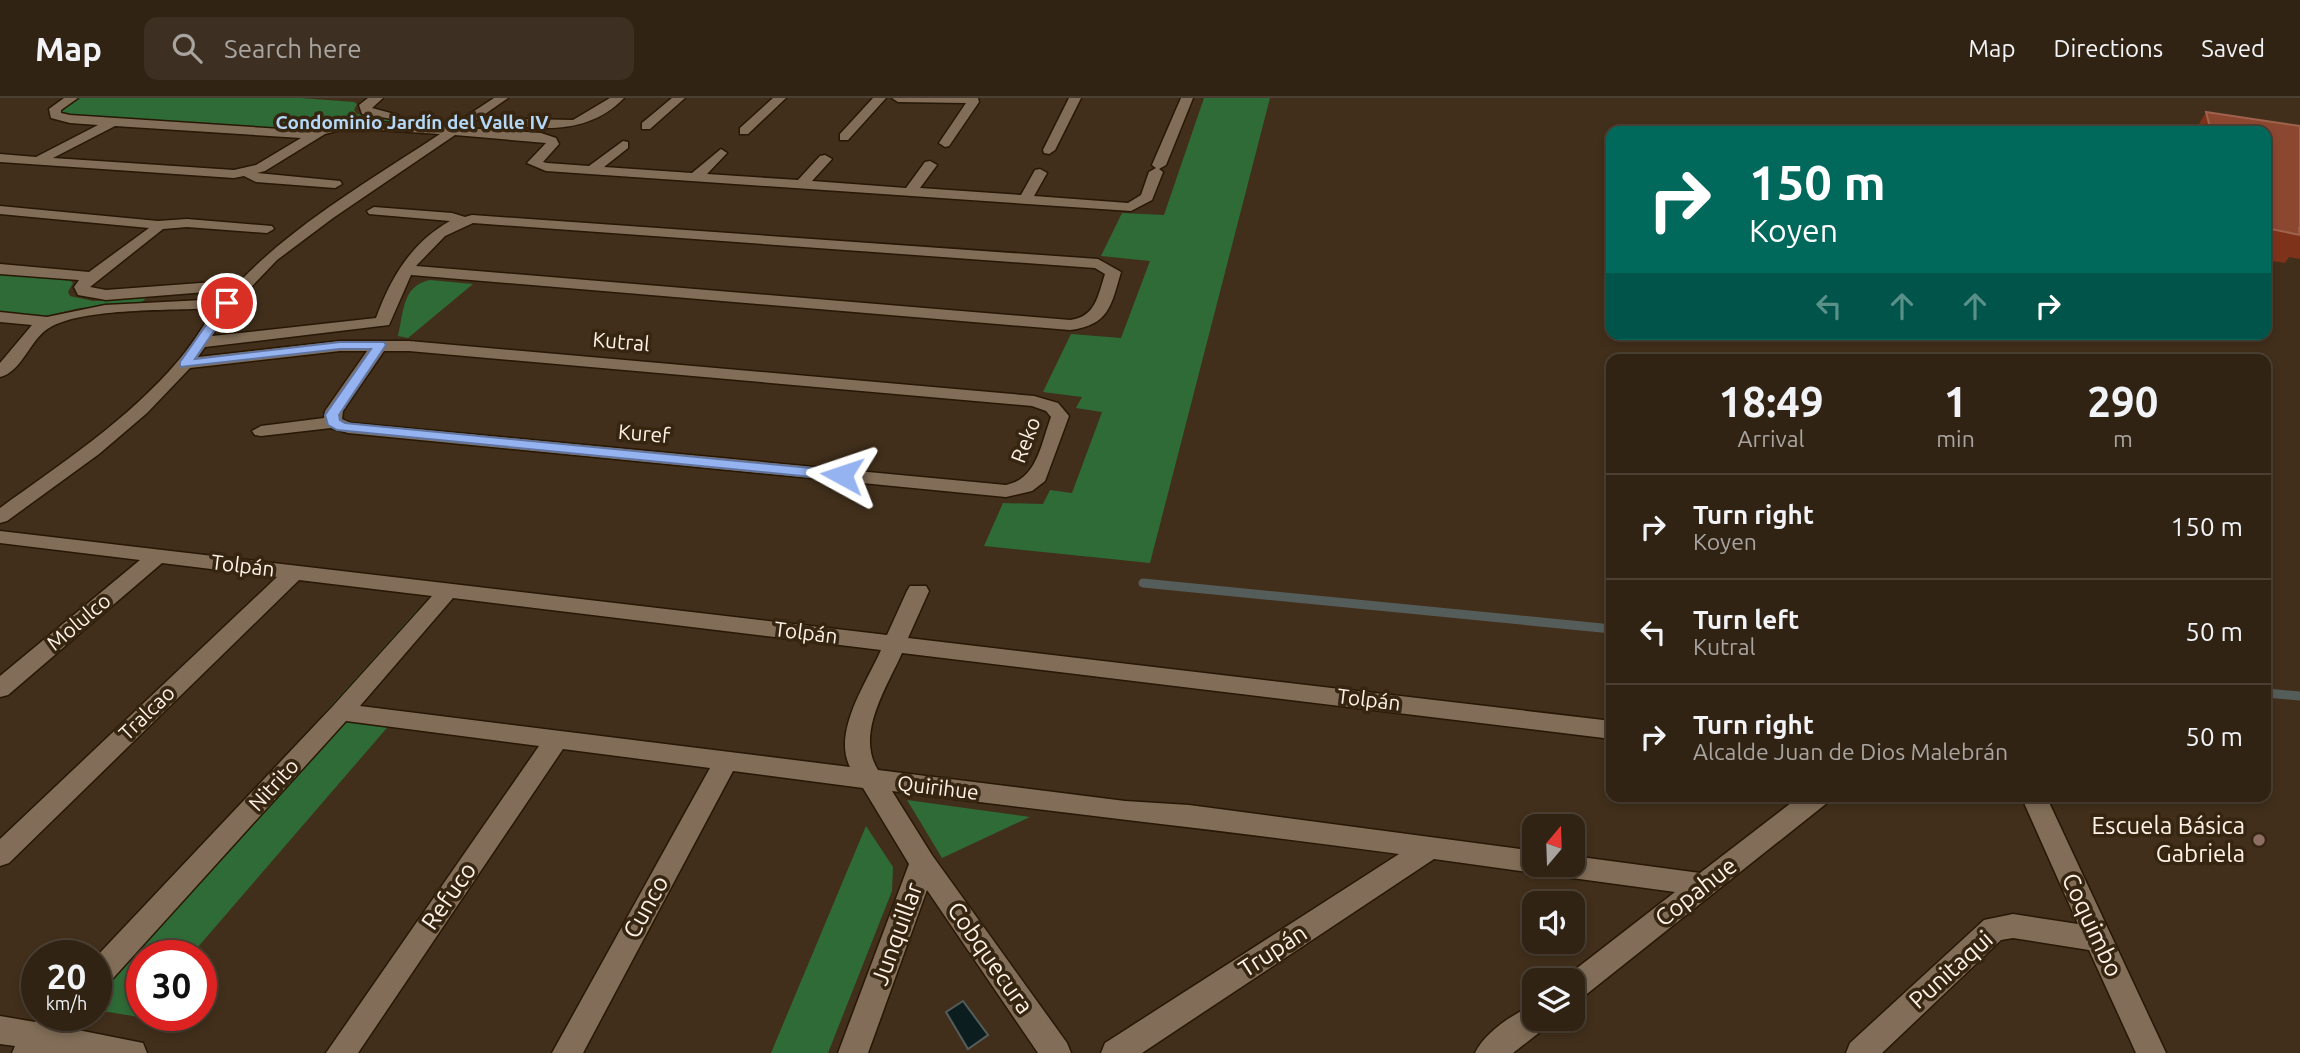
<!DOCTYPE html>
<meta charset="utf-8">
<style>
body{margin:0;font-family:Ubuntu,sans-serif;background:#3d2f22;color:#f1f3f6;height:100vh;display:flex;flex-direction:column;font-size:26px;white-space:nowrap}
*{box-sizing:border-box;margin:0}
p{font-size:23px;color:#a8a4a0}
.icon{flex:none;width:38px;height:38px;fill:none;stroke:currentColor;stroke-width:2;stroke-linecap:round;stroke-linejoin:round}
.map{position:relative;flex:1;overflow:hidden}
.side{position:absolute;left:1606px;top:256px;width:665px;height:448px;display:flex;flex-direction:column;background:#312314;border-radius:14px;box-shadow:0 4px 10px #0003,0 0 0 2px #4c4034}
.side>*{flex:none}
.guide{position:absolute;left:1606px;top:28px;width:665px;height:214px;border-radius:14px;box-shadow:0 4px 10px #0003,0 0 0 2px #4c4034;background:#00695c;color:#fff;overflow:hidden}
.needle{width:46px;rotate:19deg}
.buttons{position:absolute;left:1522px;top:716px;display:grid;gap:14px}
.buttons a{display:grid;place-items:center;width:63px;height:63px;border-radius:14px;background:#312314;box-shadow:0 4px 10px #0003,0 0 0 2px #4c4034;font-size:35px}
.speed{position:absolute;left:21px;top:842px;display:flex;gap:14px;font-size:35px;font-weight:700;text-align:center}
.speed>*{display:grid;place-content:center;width:91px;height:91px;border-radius:50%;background:#312314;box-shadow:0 4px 10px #0003,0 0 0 2px #4c4034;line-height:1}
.speed small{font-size:18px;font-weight:400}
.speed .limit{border:10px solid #d22;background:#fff;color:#111}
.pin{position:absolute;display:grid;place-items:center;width:60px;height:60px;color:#fff;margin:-30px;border:4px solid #fff;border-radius:50%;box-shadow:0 2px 7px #0007}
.me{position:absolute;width:77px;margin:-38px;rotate:275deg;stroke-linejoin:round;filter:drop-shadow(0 0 5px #0008)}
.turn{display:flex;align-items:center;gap:24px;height:147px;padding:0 28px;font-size:32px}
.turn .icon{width:91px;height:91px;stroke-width:2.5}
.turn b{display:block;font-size:49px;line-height:60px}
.lanes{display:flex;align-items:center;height:66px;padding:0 28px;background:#0003;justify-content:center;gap:35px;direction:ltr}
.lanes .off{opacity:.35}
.eta{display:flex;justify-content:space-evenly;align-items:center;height:119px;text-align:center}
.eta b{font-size:42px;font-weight:700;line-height:49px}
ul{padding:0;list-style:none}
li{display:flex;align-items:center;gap:21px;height:105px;padding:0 28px;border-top:2px solid #4c4034}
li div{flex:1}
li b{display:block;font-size:26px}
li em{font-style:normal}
header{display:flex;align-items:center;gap:42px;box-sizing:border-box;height:98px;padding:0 35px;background:#312314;border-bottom:2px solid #4c4034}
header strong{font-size:33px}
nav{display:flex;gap:38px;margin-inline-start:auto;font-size:24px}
.search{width:490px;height:63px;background:#3d2f22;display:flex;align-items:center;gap:18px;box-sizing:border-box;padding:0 24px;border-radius:14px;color:#a8a4a0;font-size:26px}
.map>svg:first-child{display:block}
.green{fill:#2f6b37}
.water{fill:#0c1d20;stroke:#555d5b;stroke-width:2}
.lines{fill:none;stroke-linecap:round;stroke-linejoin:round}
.stream{stroke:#555d5b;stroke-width:9}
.street-casing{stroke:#271704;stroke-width:3}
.street{fill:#826e58;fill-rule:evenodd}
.wall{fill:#7f321a}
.building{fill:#8c4730;stroke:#9e624d;stroke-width:2}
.route{fill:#95b2f1;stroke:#61749d;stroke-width:2}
.education-dot{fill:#8d6e63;stroke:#362511;stroke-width:2.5}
.labels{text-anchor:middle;stroke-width:7;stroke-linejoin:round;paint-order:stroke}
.far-neighbourhood-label{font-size:19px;font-weight:bold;fill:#b3d8f8;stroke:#362511}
.street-label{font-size:21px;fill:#fef2e6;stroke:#362511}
.near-poi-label{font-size:24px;fill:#fef2e6;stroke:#362511;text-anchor:end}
.near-street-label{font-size:24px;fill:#fef2e6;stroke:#362511}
</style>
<header>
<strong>Map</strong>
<div class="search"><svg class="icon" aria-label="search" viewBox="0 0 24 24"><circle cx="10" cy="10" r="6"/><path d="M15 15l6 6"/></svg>Search here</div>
<nav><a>Map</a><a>Directions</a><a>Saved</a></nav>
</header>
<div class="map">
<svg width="2300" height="955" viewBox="0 0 2300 955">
<rect width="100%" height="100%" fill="#412f1b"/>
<path class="green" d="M76,0H301L354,4L357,6L354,12L357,16L395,21L389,25L347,23L309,34L80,20L60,15L61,8Z
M1204,0H1270L1150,465L984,448L1003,405L1043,406L1050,392L1072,395L1102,314L1076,310L1082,299L1043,294L1071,236L1121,240L1150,163L1101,158L1122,115L1164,117Z
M0,175L70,182L73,185L68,194L70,198L93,203L147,199L140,206L80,210L41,219L0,216Z
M430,182L473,186L408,240L398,238C404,213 402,188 430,182Z
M417,512L440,515L350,617L392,624L191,857L142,858V915L139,919L96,912V869Z
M907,702L1030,719L942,760Z
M866,728L893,769L892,793L828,955H771Z"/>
<path class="water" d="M963,903L988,937L968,951L946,914Z"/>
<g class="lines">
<path class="stream" d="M1143,485L1612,531
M2266,595L2300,598"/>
<g class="street-casing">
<path id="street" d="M64,0H78L61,12V15L70,17L312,33L348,22L450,29L494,0H508L465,30L541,35L556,40L559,46L543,64L547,65L589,68L623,43L628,44V50L604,69L692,75L721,51L727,55L707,76L798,82L820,58L825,57L832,61L812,83L906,90L925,64L930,63L937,67L920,90L1021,97L1035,72L1040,71L1047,75L1034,98L1128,105L1141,97L1149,74L1156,70L1152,67L1181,0H1193L1166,67L1159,71L1163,74L1152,102L1131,113L546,73L527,65L546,45L455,37L333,120L277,162L233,208L212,238L376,220C391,179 412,144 450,123L369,116L367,113L374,109L452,115L465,119L472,117L1098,161L1121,174C1111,208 1109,227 1070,232L411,177L389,227L205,249L198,259L340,243H409L1034,298L1058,305L1069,318L1045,383L1032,393L1006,399L348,335L331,330L261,338L255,337L252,333L261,328L324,320L325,313L367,253H340L190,270L147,315L99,356L7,423L0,425V410C62,365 128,322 178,263C192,247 203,228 215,210C173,213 84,209 49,230C30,241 22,274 0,279V265L32,227L0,224V214L47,219L105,207L223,201L231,192L106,202L78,197L74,189L79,182L0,176V166L89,174L149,130L0,116V108L158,123L187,121L272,128L274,131L267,135L187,129L163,131L90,189L106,192L241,182C299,123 372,81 440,36L348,30L325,36L265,73L257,75L340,83L342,86L335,90L256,84L244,78L234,80L0,64V56L36,59L98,27L70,25L51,20L49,11ZM115,28L301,40L256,67L234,72L53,60ZM473,125L1095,170L1105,176C1098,197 1096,219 1070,222L416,168L445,138ZM384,253H409L1032,308L1046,313L1051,319C1041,346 1037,381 1006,387L351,325L342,321L343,313Z
M368,0H383L372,10L398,17L392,21L362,16L359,7Z
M610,0H624C601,24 572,31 540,30C532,29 525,30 519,25L525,21L573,22Z
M672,0H685L650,31H642V25Z
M773,0H786L748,36H740V30Z
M873,0H886L848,42H840V36Z
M892,0H978L979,4L949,48L945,49L939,45L966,5L898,4Z
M1069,0H1081L1055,52L1049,56L1044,55L1043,52Z
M0,433L887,537L907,493L910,488H926L929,493L908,540L1612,623V641L902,555C887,589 855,636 878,672L1125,703L1189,707L1535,753V766H1573V758L1700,775L1800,698H1830L1827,705L1583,899L1573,903V882L1563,881L1675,794L1550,777L1540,773L1535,775L1434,761L1142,955H1101L1105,945L1399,756C1230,733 1061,715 892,693L932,757L1067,945L1071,955H1038L927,792L868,955H838L909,766L863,690L733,673L583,955H552L710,670L563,651L358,955H326L539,648L346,623L106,888L96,892V859L333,608L432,498L299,482L9,765L0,768V741L277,479L162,465L8,597L0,599V578L140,462L0,445ZM453,500L881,552C867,584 832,634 850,669L360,608Z
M2021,698H2046L2166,955H2136L2089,852L2013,840L2001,842L1882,955H1846L1850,945L1984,822L2013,816L2078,826Z
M1535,907V920H1550L1545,930L1513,955H1475C1484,935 1515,914 1535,907Z
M42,917H76L68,930L143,945L147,955H12L15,948L0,946V918L35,924Z"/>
</g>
<use href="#street" class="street"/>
</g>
<path class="wall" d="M2206,14L2300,28V161L2289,159L2285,165L2266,162V33H2195Z"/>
<path class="building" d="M2206,14L2300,28V130H2299L2300,137L2266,130V33H2211Z"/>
<path class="route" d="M227,202L233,205L195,261L340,244H384L386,247L339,317L340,322L345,325L842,373L849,377L842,382L337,332L328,327L325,317L371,251H340L180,269V264L223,203Z"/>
<circle class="education-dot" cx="2259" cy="742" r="7"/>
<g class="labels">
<g class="far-neighbourhood-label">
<text x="412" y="31">Condominio Jardín del Valle IV</text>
</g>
<g class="street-label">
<text transform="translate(621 244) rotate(5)" y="7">Kutral</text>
<text transform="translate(644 336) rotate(5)" y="7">Kuref</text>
<text transform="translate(1026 342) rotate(-69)" y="7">Reko</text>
<text transform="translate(243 468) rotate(7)" y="7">Tolpán</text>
<text transform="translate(79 524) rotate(-40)" y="7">Molulco</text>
<text transform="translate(806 535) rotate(7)" y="7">Tolpán</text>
<text transform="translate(1369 602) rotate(7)" y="7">Tolpán</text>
<text transform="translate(147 615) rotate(-44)" y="7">Tralcao</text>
<text transform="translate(274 687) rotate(-47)" y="7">Nitrito</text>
<text transform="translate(938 690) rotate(7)" y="7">Quirihue</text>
</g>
<g class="near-poi-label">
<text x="2245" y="736">Escuela Básica<tspan x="2245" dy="28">Gabriela</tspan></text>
</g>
<g class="near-street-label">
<text transform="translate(1696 794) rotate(-38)" y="8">Copahue</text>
<text transform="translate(449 798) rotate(-55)" y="8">Refuco</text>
<text transform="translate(646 809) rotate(-61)" y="8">Cunco</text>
<text transform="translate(2092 827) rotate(65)" y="8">Coquimbo</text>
<text transform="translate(897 836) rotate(-70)" y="8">Junquillar</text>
<text transform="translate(1273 853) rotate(-33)" y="8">Trupán</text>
<text transform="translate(990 860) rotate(55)" y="8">Cobquecura</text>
<text transform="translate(1951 872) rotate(-42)" y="8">Punitaqui</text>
</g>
</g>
</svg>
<div class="buttons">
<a><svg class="needle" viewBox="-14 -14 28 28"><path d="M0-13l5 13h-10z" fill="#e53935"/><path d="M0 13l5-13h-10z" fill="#a8a4a0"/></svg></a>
<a><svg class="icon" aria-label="sound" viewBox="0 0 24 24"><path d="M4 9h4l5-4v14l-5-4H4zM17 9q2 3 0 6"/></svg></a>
<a><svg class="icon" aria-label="layers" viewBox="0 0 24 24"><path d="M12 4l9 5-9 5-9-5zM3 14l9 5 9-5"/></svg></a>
</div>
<div class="speed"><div>20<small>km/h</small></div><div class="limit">30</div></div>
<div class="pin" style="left:227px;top:205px;background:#d93025"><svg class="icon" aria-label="arrive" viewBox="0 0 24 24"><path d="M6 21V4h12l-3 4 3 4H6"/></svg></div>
<svg class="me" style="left:842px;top:377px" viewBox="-20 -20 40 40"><path d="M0-17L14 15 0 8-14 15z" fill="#95b2f1" stroke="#fff" stroke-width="4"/></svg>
<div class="guide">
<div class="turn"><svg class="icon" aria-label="right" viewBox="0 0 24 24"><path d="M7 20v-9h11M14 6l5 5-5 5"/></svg><div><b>150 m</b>Koyen</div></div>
<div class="lanes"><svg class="icon off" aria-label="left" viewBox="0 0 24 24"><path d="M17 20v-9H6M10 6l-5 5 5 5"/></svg><svg class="icon off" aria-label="ahead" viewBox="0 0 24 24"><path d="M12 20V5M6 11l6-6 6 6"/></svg><svg class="icon off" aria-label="ahead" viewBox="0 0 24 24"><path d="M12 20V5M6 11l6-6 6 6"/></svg><svg class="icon" aria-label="right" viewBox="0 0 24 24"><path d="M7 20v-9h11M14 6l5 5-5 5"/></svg></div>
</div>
<section class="side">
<div class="eta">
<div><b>18:49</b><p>Arrival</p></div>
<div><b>1</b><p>min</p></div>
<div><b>290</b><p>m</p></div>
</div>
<ul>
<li><svg class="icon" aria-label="right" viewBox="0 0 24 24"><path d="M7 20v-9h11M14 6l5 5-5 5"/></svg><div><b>Turn right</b><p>Koyen</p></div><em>150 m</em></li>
<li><svg class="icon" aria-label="left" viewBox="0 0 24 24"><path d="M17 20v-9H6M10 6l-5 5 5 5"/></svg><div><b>Turn left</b><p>Kutral</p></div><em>50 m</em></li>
<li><svg class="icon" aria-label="right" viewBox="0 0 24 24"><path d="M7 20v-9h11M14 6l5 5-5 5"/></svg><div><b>Turn right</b><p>Alcalde Juan de Dios Malebrán</p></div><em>50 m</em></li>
</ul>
</section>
</div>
